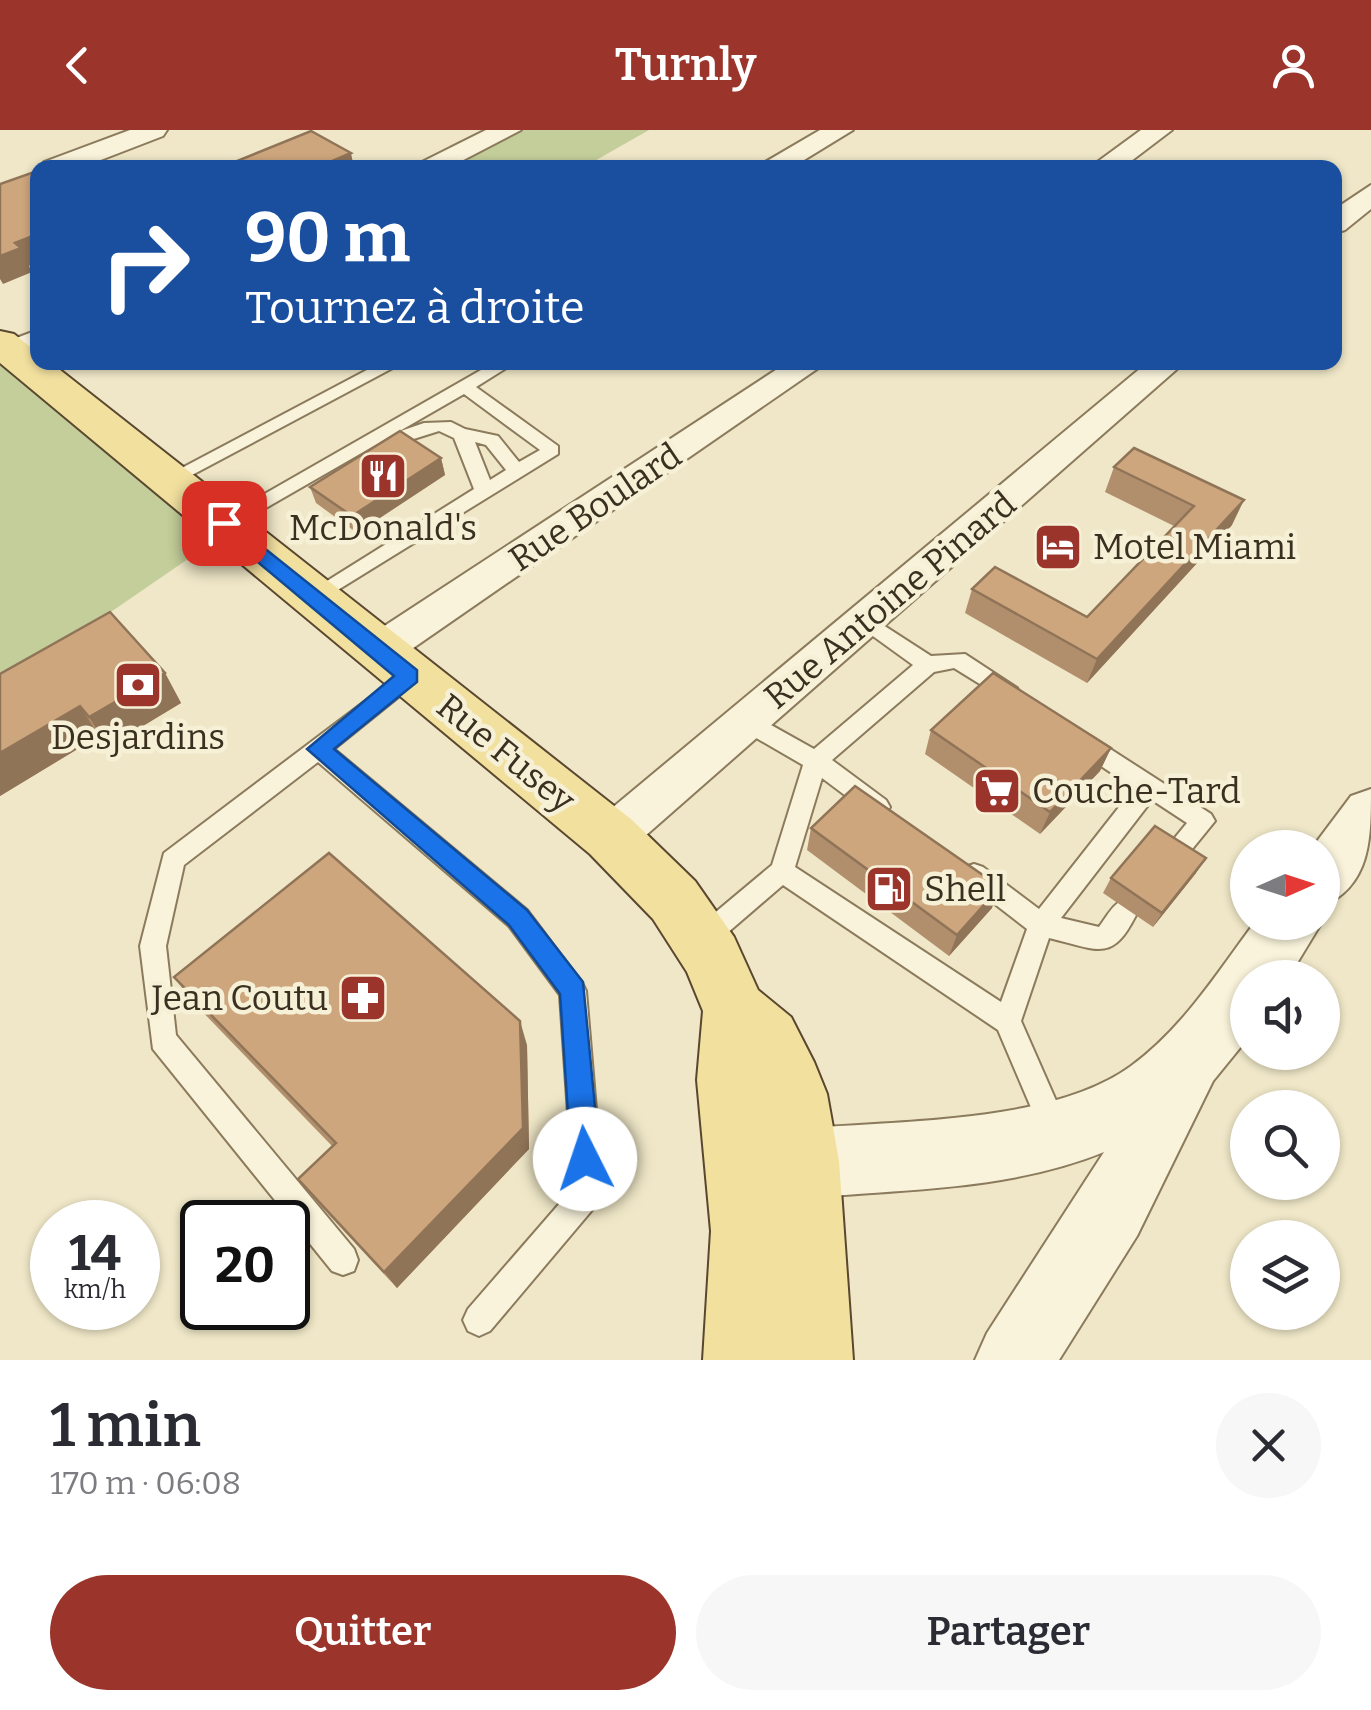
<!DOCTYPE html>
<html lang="fr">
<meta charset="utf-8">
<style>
body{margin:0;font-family:Bitter,serif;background:#f7f7f7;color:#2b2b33;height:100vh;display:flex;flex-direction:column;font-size:38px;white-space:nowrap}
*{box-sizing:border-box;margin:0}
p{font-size:32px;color:#7c7c81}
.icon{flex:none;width:55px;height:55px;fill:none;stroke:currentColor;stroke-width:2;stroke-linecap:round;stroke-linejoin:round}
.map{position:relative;height:1230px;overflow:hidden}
.panel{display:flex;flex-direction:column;background:#fff;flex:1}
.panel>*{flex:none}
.top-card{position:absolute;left:30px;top:30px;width:1312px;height:210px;border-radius:20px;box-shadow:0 2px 8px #0004;background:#1a4fa0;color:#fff;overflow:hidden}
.needle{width:65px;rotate:87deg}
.buttons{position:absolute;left:1230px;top:700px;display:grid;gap:20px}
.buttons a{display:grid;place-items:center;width:110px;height:110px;border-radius:50%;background:#fff;box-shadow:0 2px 8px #0004;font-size:50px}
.speed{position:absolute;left:30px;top:1070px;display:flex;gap:20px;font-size:50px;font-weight:700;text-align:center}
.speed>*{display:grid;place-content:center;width:130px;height:130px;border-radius:50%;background:#fff;box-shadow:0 2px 8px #0004;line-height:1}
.speed small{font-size:25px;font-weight:400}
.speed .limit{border:5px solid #111;border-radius:15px;background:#fff;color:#111}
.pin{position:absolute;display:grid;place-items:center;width:85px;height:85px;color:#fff;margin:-42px;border-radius:20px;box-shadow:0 5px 15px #0006}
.me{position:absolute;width:110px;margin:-55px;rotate:356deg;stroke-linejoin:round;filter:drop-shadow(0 0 8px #0008)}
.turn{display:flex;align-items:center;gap:35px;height:210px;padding:0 50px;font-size:45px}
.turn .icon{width:130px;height:130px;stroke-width:2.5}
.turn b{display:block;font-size:70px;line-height:85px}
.round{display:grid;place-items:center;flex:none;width:105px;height:105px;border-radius:52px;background:#f7f7f7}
.headline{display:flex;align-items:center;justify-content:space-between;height:170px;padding:0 50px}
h1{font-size:60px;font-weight:600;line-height:75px}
.action{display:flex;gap:20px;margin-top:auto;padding:20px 50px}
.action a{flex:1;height:115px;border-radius:60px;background:#9b352b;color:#fff;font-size:40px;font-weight:600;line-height:115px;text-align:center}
.action a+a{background:#f7f7f7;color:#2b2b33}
header{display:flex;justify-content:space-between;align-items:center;height:130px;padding:0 50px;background:#9b352b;color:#fff;font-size:45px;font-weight:600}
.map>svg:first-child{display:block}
.green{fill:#c3ce9a}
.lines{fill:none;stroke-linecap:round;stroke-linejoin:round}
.service-casing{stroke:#8b7a5c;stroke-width:4}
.minor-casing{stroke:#8b7a5c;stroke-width:4}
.tertiary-casing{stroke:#8b7a5c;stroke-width:4}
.primary-casing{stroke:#594730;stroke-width:4}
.service{fill:#f9f3db;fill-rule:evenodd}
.minor{fill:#f9f3db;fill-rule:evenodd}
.tertiary{fill:#f9f3db;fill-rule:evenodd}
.primary{fill:#f2e09f;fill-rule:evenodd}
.wall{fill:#b18f6c}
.shaded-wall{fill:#907458}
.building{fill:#cea67d;stroke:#907458;stroke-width:2.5}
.route{fill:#1a73e8;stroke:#114b97;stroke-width:2.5}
.labels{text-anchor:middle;stroke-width:9;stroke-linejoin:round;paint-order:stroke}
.street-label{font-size:35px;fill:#3b3020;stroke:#f6f0d7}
.poi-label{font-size:35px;fill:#3b3020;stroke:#f6f0d7;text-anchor:start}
</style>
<header><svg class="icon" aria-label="back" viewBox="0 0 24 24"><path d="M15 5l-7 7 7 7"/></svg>Turnly<svg class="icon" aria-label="person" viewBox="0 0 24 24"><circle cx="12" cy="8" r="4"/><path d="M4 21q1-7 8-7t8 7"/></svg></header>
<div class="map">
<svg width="1371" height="1230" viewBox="0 0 1371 1230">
<rect width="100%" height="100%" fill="#efe7c7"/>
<path class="green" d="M482,0H649L584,37H480L449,16Z
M0,235L220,407L0,558Z"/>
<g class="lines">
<g class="service-casing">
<path id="service" d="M382,232H404L177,353H163L161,349Z
M495,232H516L476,257L558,316V324L320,471L313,473L303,466L474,359L454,308L439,301L404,312L398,310V302L231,398L224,399L214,393ZM464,264L540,320L519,332L498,306L465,299L451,292L424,293L398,302ZM475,312L486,315L506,340L490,350Z
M866,484L931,526L965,524L1017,558L1020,564L1009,572L954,538L934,542L832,630L886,670L890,677L886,684L878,687L870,684L822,648L795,737L1001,872L1027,799L965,751L962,744L965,737L974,734L983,737L1039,779L1134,658L1074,618L1071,612L1074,606H1090L1211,684L1215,691L1180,734L1171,737L1162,734L1159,727L1187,693L1152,670L1061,788L1099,797C1109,784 1117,764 1136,771L1139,779C1113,834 1100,820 1049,808L1021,891L1068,998L1064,1008L1054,1012L1044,1008L998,900L783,755L711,817L702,820L693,817L689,809L693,801L772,735L803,635L739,598L736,592L739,586H755L814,619L913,535L859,496L856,491Z
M409,538L417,540L420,546L417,552L334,619L527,780L582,853L586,861L603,1063L598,1073L490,1201L479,1206L468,1201L463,1190L468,1179L573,1058L560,865L509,796L318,632L184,735L166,816L176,905L354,1119L358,1130L354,1141L343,1145L332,1141L153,919L140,816L164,723Z"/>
</g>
<g class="minor-casing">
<path id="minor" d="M130,0H167L163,6L80,38H40L44,32Z
M486,0H521L448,38H410Z
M820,0H853L791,38H755Z
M1141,0H1172L1122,38H1089Z
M1371,55V79L1345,100L1335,103V79Z
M38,200V222L12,231L0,228V214Z
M788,232H827L393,532L378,537L363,532L357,521L363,510Z
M1148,232H1185L628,721L611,727L594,721L587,707L594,693Z"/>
</g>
<g class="tertiary-casing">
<path id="tertiary" d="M1371,659C1371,708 1371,756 1322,776V718H1312L1351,666Z
M1255,792H1322L1288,848H1248V908L1213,951L1137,1106L1059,1230H975L987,1203L1104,1022C999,1065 879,1058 767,1072L742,1062L732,1037L742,1012L767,1002C872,989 1045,999 1131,936C1183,898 1217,843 1255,792Z"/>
</g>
<g class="primary-casing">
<path id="primary" d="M0,201L14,204L38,223V232H50L632,690L695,751L734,807L758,860L791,887L814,932L827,964L839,1031L853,1230H703L711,1101L697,950L703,881L687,842L653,789L590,724L0,233Z"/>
</g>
<use href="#service" class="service"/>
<use href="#minor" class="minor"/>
<use href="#tertiary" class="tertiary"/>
<use href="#primary" class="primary"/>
</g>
<path class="wall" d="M441,328L445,345L357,403L316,373L310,357Z
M1114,337L1232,395L1087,553L965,483L972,459L1087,487L1174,396L1105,362Z
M165,543L181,573L108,617L99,606L0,666V544Z
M931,600L1111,618L1100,641L1040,704L925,624Z
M811,698L992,778L949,826L807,720Z
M1196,743L1153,797L1103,763L1111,748Z
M174,847L527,915L529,1019L397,1158L314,1069L298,1049L332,1016L193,872Z"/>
<path class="shaded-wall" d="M351,23L354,38H316Z
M38,104V132L29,136L32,142L3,154L0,149V126L15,113Z
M441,328L445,345L357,403L352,386Z
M1244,370L1232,395L1087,553L1097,529Z
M165,543L181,573L108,617L89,587Z
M80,576L99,606L0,666V623Z
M1111,618L1100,641L1040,704L1050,682Z
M1206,728L1196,743L1153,797L1162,783Z
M1000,757L992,778L949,826L957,805Z
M520,891L527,915L529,1019L397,1158L384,1142Z"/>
<path class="building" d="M311,1L351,23L316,38H220Z
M34,42L38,44V104L15,113L21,118L0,126V54Z
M400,301L441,328L352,386L310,357Z
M1134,318L1244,370L1097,529L972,459L995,437L1087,487L1194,376L1114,337Z
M110,482L165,543L89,587L80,576L0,623V544Z
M993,543L1111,618L1050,682L931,600Z
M855,656L1000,757L957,805L811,698Z
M1155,696L1206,728L1162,783L1111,748Z
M329,723L520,891L523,998L384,1142L298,1049L336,1013L174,847Z"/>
<path class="route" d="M224,386L417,540V552L334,619L527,780L583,852L600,1029L596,1040L585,1044L575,1040L571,1029L560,864L509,795L307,619L394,546L217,398V388Z"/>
<defs>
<g id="restaurant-square" transform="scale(2.5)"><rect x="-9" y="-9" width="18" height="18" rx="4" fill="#9b352b" stroke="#f6f0d7"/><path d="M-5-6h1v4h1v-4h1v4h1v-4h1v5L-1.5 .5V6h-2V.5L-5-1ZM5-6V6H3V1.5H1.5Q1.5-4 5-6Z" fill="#fff"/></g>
<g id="hotel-square" transform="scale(2.5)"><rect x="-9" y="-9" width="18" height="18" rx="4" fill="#9b352b" stroke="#f6f0d7"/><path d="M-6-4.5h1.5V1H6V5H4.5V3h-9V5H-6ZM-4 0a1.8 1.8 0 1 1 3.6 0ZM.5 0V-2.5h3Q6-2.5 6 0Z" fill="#fff"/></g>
<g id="bank-square" transform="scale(2.5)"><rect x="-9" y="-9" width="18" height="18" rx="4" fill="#9b352b" stroke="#f6f0d7"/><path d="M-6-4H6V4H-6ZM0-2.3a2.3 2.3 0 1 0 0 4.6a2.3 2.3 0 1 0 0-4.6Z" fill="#fff"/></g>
<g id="supermarket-square" transform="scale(2.5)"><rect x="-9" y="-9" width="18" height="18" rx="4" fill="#9b352b" stroke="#f6f0d7"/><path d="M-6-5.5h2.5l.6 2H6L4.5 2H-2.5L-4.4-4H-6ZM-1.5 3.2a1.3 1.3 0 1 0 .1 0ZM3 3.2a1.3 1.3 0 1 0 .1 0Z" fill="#fff"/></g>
<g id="fuel-square" transform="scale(2.5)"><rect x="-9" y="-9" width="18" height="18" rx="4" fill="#9b352b" stroke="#f6f0d7"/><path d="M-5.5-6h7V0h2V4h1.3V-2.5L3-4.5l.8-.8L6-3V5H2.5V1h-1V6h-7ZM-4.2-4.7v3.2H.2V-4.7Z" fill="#fff"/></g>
<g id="pharmacy-square" transform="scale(2.5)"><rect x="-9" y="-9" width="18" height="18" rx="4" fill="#9b352b" stroke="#f6f0d7"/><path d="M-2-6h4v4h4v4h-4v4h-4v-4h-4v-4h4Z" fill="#fff"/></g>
</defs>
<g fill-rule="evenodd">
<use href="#restaurant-square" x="383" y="346"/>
<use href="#hotel-square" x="1058" y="417"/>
<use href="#bank-square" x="138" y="555"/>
<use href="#supermarket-square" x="997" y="661"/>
<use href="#fuel-square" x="889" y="759"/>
<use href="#pharmacy-square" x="363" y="868"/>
</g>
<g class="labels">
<g class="street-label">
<text transform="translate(595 377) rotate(-34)" y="12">Rue Boulard</text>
<text transform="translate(890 470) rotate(-40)" y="12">Rue Antoine Pinard</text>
<text transform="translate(506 623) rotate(39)" y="12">Rue Fusey</text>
</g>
<g class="poi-label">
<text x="383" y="410" text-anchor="middle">McDonald's</text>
<text x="1093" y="429">Motel Miami</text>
<text x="138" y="619" text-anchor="middle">Desjardins</text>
<text x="1032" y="673">Couche-Tard</text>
<text x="924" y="771">Shell</text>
<text x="328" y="880" text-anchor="end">Jean Coutu</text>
</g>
</g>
</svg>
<div class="buttons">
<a><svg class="needle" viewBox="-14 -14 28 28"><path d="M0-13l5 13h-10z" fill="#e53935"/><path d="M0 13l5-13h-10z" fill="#7c7c81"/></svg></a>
<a><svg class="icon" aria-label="sound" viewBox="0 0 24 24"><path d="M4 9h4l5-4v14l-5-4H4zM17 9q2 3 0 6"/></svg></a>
<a><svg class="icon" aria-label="search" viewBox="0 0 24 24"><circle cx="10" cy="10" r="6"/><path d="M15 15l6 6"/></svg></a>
<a><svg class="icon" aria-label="layers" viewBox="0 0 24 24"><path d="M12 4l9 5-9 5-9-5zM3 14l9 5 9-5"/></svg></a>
</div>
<div class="speed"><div>14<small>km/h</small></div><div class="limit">20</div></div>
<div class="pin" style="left:224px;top:393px;background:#d93025"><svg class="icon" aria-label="arrive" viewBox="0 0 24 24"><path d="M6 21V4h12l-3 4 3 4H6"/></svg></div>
<svg class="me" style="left:585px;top:1029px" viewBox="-20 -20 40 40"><circle r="19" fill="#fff"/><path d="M0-13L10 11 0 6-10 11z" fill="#1a73e8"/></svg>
<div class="top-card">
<div class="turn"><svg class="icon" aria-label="right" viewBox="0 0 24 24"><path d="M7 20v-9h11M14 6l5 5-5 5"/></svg><div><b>90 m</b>Tournez à droite</div></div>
</div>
</div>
<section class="panel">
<div class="headline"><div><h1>1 min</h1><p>170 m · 06:08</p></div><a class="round"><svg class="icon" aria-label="close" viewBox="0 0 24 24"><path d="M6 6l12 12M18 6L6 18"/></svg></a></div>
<div class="action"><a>Quitter</a><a>Partager</a></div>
</section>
